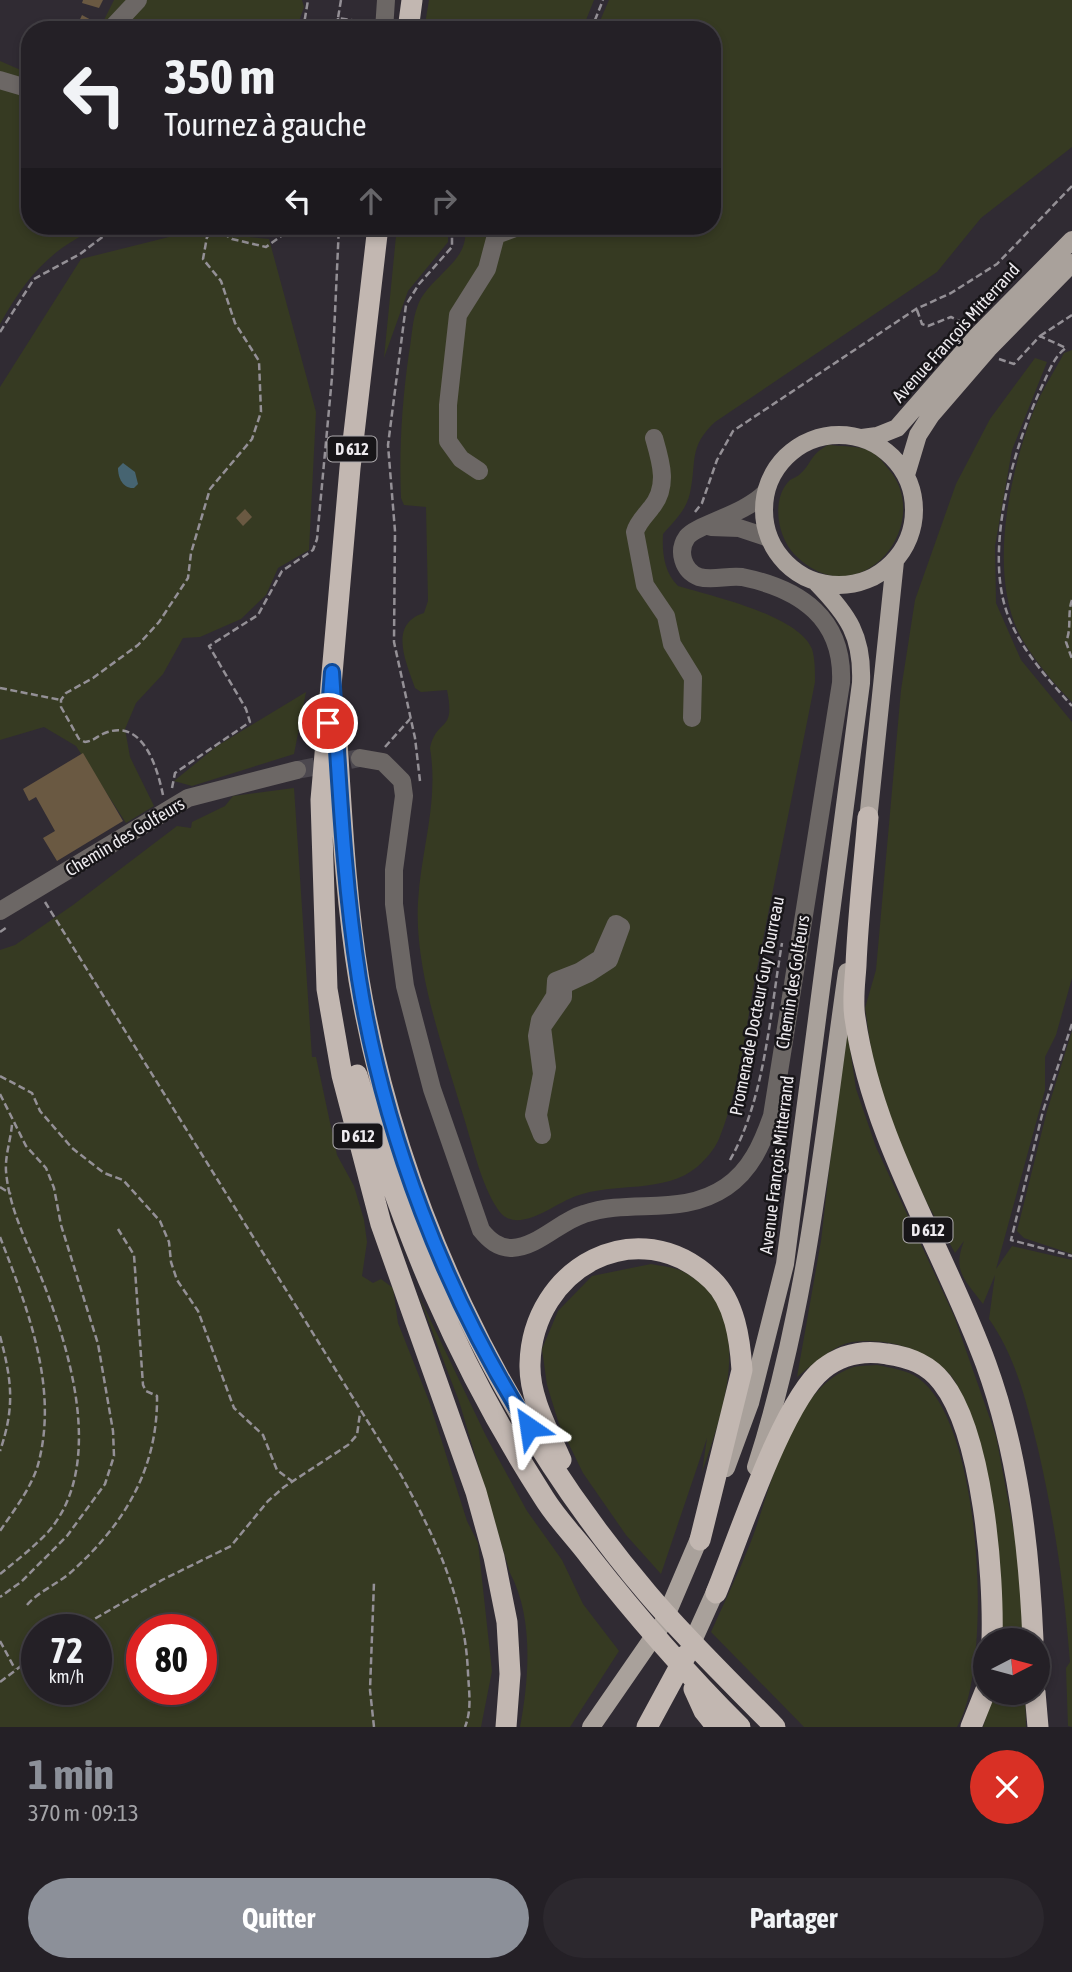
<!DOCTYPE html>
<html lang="fr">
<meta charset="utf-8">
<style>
body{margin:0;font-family:"Asap Condensed",sans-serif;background:#2c282e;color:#f1f3f6;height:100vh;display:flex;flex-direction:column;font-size:26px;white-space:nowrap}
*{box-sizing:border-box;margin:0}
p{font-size:23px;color:#a3a3a7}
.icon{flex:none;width:38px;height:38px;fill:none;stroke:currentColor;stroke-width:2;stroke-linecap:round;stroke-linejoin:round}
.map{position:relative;height:1727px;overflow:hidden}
.panel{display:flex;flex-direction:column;background:#242026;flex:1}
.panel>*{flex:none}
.guide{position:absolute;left:21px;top:21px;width:700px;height:214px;border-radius:28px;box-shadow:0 4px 10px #0003,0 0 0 2px #413e43;background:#242026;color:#f1f3f6;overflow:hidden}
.needle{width:46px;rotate:84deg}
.buttons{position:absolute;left:973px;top:1628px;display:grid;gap:14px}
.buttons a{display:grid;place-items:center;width:77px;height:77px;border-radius:50%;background:#242026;box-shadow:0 4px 10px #0003,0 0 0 2px #413e43;font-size:35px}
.speed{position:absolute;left:21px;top:1614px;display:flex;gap:14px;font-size:35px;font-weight:700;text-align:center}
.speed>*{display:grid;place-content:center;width:91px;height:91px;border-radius:50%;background:#242026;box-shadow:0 4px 10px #0003,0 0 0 2px #413e43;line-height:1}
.speed small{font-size:18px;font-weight:400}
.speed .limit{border:10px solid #d22;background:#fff;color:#111}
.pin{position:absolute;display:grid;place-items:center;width:60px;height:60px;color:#fff;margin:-30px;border:4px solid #fff;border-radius:50%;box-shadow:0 2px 7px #0007}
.me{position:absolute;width:77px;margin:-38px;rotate:328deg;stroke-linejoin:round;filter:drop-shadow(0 0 5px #0008)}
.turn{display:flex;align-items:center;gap:24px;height:147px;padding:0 28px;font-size:32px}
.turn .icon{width:91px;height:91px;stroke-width:2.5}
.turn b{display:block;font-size:49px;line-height:60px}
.lanes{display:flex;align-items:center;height:66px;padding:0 28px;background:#0003;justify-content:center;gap:35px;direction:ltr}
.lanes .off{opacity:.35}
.round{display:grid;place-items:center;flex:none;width:74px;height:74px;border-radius:37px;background:#2c282e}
.overview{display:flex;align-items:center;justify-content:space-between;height:119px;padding:0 28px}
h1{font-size:42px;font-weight:700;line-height:52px;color:#8c9099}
.cta{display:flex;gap:14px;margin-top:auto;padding:14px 28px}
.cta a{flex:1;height:80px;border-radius:42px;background:#8c9099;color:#fff;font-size:28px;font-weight:700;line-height:80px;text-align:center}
.cta a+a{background:#2c282e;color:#f1f3f6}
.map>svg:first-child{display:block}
.green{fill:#363a22;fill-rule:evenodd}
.water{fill:#466471}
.building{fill:#6a5942}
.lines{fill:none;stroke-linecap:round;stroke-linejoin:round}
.minor-tunnel{stroke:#4c484f;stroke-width:18;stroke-dasharray:18 9;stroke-linecap:butt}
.path{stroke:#949096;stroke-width:2.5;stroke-dasharray:7 3.5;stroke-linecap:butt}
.minor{stroke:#6c6765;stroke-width:18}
.major{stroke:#a9a19b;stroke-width:18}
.highway{stroke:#c2b7b1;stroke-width:21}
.route-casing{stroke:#114b97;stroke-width:18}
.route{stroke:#1a73e8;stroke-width:12}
.labels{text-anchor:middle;stroke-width:5;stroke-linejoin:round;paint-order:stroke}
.shield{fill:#171518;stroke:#aeabae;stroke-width:2}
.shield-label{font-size:16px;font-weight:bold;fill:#eeebef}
.street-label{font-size:18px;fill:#eeebef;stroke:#171518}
</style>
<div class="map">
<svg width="1072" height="1727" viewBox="0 0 1072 1727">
<rect width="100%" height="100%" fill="#302b33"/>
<path class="green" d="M114,0H302L304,7L296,30H99Z
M429,0H594L582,30H424Z
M609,0H1072V147L981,218L937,272L715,422C688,447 697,462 690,493C686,511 674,521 663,534C662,553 664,572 678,586C711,596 798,615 812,649C815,659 815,671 815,682C796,778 776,874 757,969C746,1023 740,1088 719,1139C714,1150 706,1159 697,1167C665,1194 614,1182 576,1196C553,1204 515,1238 497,1208C481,1183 473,1147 464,1118C445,1053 414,971 418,902C421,849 439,802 430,748C437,717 456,734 447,690L421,692L415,688C406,662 388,624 424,613L428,601L426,507L404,505L401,498C399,450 402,401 409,353C412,337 412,320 418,305C429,276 473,260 464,226H712V30H596Z
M0,61L30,74V226H101C50,249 27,276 0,324Z
M397,226H448V242L408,291L384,358Z
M193,231L269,239L316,412L309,550L278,568L266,595L241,619L200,637L183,638L163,674L136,703L125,729L130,757L154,806L126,823L76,746L44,727L0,740V387L81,259Z
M1072,350V702C1054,684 1035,661 1022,639C986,575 1010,469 1036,405C1044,387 1055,370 1064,353Z
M1035,358L1047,362L1012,450L995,546L996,603L1021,660L1072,722V978L1056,1035L1045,1057V1090L996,1269L1012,1246L1072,1260V1727L1068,1726L1066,1668L1070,1662C1064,1586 1055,1523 1038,1449C1027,1404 1016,1357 989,1319L995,1275L983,1304C965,1280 952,1271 964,1241L955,1253L927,1203L887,1115L871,1049L865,1008L876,970L901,690L915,600L956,484L990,419Z
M828,445C840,446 854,446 865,449C874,452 881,459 886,466C939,522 859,621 794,554C777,536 771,498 790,480C793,478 797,477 799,475C813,463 808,456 828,445Z
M306,692L294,754L192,786L174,781L217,746Z
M294,788L312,1057H316L337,1155L354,1186L364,1220L367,1242L362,1276L373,1283L381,1279L393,1288L398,1323L429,1401L467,1521L478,1543L492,1671L481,1727H0V950L15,945L73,905L177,826L191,828L192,822L225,806L233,796ZM37,1629H96V1689H37ZM142,1629H201V1689H142Z
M846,1023L856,1089L876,1147L954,1316L996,1436L1017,1548L1024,1640H1000L968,1412C963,1401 959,1386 952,1377C930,1349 886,1337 852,1342C834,1345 812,1365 797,1377L821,1241Z
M1072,1031V1254L1024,1238L1017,1231L1047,1111Z
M651,1264C661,1266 673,1267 682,1271C759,1310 724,1410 702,1472L707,1438L661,1574L626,1535L583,1473L559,1424L547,1385L542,1349L558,1311L592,1276Z
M418,1294L486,1436L527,1511L562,1560L583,1604L619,1651L570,1727H520C529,1679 534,1618 510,1573L459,1401Z
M877,1365C890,1368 908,1370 918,1378C982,1421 994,1665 957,1727H804L711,1632C724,1603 738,1574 750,1544C771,1490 790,1390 851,1368C858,1365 869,1366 877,1365Z
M994,1692H1025L1026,1727H983Z"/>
<path class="water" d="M123,463L135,472L138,484L134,488C123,489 118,478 118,468Z"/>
<path class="building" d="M83,0H103L99,8L82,3Z
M82,15L93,21L88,30H75Z
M245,509L252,517L243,526L236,518Z
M83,753L123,821L57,861L43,838L55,831L36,797L29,801L23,789Z"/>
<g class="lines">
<path class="minor-tunnel" d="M297,770L360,758"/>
<path class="path" d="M341,0L338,18L370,23
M303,30L308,0
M338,30V18
M591,30L603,0
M917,310L922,324L928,326L951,317L966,324
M0,332L34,279L80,254L105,235L140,226
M1040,336L1072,315
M999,359L1014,364L1040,336L1066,348C1054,356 1049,372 1043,384C1015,443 987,538 1004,603C1014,642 1046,677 1072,706
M695,512L702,503L717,460L733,431L916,309L951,293L997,264L1072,186
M1072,600C1067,614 1072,627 1066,642L1072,659
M0,688L61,700
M385,747L410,719
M420,781L415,738L394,642L395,531L388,445L406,305L419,284L452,247V226
M172,788L175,773L250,722L246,709L209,646L258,615L282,571L313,550L317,539L332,377L339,226
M163,795C157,767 143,718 105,733C97,736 94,741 85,742L79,739L61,707V700L66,693L93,678L138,645L159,622L188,578L191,553L210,489L252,439L261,412L259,361L235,323L221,281L203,259L207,237L218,230L232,239L266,247L295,226
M45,902L401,1475C436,1539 465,1600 468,1673C469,1693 472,1709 465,1727
M0,932L7,927
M1072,1024L1043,1111L1011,1240L1072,1256
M0,1076L32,1093L40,1111L72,1148L104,1173L123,1180L160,1221L169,1242L171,1262L177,1280L198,1311L234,1408L263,1435L277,1470L293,1482
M0,1094L26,1146L46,1168L54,1188L61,1225L98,1344L113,1431L114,1456L105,1484L67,1536L21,1582L0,1597
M730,1160C765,1099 770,1013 782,943
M0,1187L11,1194
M0,1237C27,1307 58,1385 39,1461C33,1486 14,1510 0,1531
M0,1336C12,1381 15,1407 0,1451
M0,1574C16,1561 34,1547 48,1532C105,1467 71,1353 43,1282C29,1246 9,1210 6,1171C5,1155 11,1139 12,1124
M27,1605C39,1591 56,1585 70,1573C123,1526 158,1470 157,1396L146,1391L143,1385L134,1255L118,1229
M77,1629L162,1580L231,1546L268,1501L284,1487L348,1445L357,1435L360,1413
M0,1641L15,1669
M0,1682L37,1654
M374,1727L370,1690L374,1582"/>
<path class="minor" d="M110,30L138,0
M384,30L386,0
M0,80L30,89
M654,438C661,462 669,487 651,508C645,516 638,522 635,532L645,585L666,616L672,644L693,678L692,718
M479,471L461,459L448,441V405L458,315L487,269L496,235L515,228L548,226
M711,527L739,528L769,538
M360,758L383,762L402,781L404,796L394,870V904L405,986L432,1089L481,1230C489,1240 498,1248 512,1248C538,1247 560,1221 584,1214C632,1198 682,1217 726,1187C751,1170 762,1144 772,1116L841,683C844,619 801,589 742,577C728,575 713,581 699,577C683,571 677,551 687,537C696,525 745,514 765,493
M0,911L188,798L297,770
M616,924L621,927L609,960L589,973L563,985V997L542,1027L547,1067L538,1115L542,1135L534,1115L542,1074L537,1036L540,1020L555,996L556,981L579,972L601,958Z"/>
<path class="major" d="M764 510a75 75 0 1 1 150 0a75 75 0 1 1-150 0Z
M862,438L877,436L897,428L979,334L1072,240
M906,475L918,435L931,415L988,349L1072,263
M867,830L895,561
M756,1467C808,1306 823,1139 847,972
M726,1468L750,1403L785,1264L861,683C863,636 848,615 817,583
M687,1654L720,1581
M591,1727L663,1623L704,1527"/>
<path class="highway" d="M408,30L412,0
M378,226L350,468L321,800L327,989L342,1075L381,1224L476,1492L494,1557L507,1622L510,1674L506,1727
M337,741C342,820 346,901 359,980C397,1204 501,1421 648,1594C688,1641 732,1683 775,1727
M868,817C864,866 858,915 856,965C855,982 852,1001 855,1018C873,1142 943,1247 986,1364C1018,1452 1029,1546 1033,1640
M357,1075C400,1227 458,1365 544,1498C557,1519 575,1537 590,1557C637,1617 686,1673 740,1727
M561,1460C548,1430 529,1397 530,1364C532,1268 638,1209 712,1280C735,1302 740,1340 742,1370L700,1540
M716,1593C738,1540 782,1402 823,1369C842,1354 864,1350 887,1354C909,1357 928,1364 942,1382C983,1434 994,1575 992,1640
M694,1689L704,1711L717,1727
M1035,1692L1038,1727
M647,1727L686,1655
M971,1727L985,1692"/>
</g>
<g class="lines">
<g class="route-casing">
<path id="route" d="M328,723L332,672C339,774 343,877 359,979C384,1135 445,1294 529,1427"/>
</g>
<use href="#route" class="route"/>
</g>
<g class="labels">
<g class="shield">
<rect x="327.5" y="436.5" width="49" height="25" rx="5"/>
<rect x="333.5" y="1123.5" width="49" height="25" rx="5"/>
<rect x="903.5" y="1217.5" width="49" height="25" rx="5"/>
</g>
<g class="shield-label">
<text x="352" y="455">D 612</text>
<text x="358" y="1142">D 612</text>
<text x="928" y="1236">D 612</text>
</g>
<g class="street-label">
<text transform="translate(956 333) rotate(-48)" y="6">Avenue François Mitterrand</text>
<text transform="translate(125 837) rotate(-31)" y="6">Chemin des Golfeurs</text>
<text transform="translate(793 982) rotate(-81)" y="6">Chemin des Golfeurs</text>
<text transform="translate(757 1006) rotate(-79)" y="6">Promenade Docteur Guy Tourreau</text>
<text transform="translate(777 1165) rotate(-83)" y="6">Avenue François Mitterrand</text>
</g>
</g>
</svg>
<div class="buttons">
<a><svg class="needle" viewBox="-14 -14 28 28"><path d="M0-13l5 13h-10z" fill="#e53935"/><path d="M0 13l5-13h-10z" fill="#a3a3a7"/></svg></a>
</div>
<div class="speed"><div>72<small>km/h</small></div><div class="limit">80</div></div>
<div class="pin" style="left:328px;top:723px;background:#d93025"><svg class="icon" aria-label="arrive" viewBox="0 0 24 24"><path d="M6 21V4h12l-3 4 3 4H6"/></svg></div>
<svg class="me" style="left:529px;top:1427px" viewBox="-20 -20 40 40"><path d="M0-17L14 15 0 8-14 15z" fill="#1a73e8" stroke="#fff" stroke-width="4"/></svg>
<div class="guide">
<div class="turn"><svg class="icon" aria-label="left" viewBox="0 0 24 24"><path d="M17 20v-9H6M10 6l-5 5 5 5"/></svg><div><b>350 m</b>Tournez à gauche</div></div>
<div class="lanes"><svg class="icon" aria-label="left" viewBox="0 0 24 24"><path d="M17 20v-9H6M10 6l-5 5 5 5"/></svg><svg class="icon off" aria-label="ahead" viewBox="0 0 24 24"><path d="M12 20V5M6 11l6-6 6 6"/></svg><svg class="icon off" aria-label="right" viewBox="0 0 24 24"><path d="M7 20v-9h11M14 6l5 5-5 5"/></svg></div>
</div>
</div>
<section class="panel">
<div class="overview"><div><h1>1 min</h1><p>370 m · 09:13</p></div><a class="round" style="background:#d93025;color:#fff"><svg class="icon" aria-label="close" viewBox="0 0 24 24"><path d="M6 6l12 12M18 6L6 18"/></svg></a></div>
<div class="cta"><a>Quitter</a><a>Partager</a></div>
</section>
